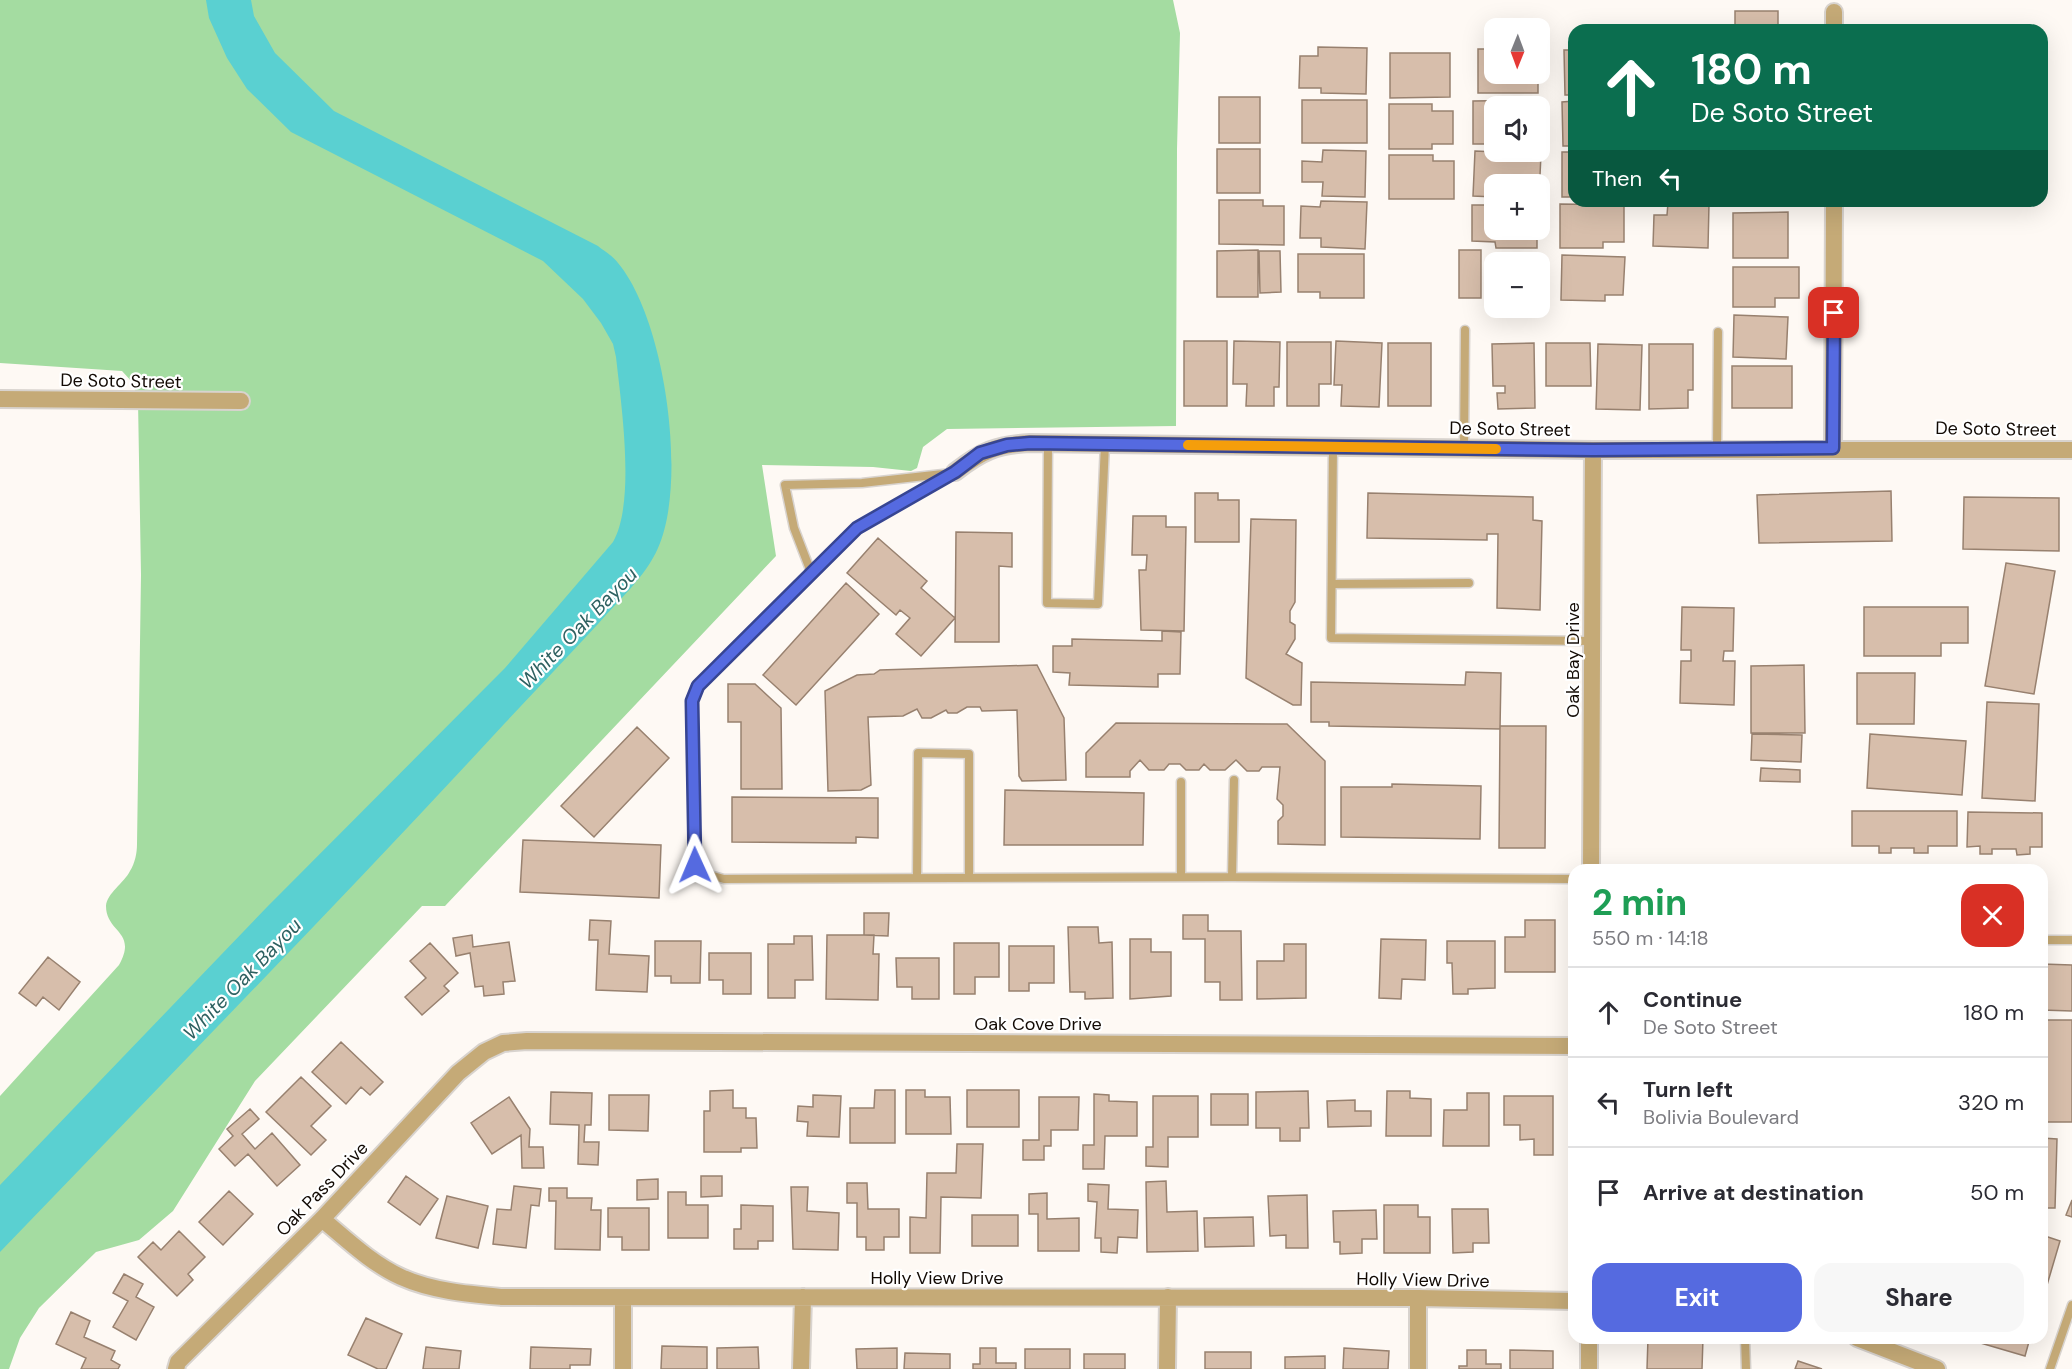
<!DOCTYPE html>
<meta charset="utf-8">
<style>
body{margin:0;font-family:"DM Sans",sans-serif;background:#f7f7f7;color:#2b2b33;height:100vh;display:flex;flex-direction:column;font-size:22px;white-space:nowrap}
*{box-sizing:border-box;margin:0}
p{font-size:20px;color:#7c7c81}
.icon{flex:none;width:33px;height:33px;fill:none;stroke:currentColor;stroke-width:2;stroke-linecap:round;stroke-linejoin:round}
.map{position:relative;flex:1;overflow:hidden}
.sheet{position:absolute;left:1568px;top:864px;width:480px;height:480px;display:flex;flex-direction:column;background:#fff;border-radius:18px;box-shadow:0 6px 24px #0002}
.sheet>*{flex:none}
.banner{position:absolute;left:1568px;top:24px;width:480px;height:183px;border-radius:18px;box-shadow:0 6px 24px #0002;background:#0b6e4f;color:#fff;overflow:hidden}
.needle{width:39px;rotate:181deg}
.tools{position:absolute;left:1484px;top:18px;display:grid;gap:12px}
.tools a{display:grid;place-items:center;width:66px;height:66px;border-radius:12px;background:#fff;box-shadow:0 6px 24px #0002;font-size:30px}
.pin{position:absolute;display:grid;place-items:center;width:51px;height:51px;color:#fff;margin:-26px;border-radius:12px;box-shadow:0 3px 9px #0006}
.me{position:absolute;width:66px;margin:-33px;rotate:359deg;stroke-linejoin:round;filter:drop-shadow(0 0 4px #0008)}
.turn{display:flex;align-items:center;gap:21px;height:126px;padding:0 24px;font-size:27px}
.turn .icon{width:78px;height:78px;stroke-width:2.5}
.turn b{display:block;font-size:42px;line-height:51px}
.then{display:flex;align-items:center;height:57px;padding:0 24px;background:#0003;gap:12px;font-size:22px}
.round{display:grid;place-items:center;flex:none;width:63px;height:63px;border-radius:18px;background:#f7f7f7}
.headline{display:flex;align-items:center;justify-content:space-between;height:102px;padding:0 24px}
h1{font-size:36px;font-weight:700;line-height:45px;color:#1e9e55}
.button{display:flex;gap:12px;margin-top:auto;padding:12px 24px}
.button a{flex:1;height:69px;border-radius:18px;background:#556ae0;color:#fff;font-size:24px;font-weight:700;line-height:69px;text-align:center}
.button a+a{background:#f7f7f7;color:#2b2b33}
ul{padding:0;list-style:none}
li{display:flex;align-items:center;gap:18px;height:90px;padding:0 24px;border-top:2px solid #e1e1e2}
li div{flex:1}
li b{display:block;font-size:22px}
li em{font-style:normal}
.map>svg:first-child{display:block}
.green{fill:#a4dca1}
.water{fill:#5ad0d1}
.building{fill:#d7beab;stroke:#98816f;stroke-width:1.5}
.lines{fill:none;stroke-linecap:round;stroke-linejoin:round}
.lane-casing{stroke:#d8d3ce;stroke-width:11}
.street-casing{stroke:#d8d3ce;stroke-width:20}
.lane{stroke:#c5aa77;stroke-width:8}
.street{stroke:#c5aa77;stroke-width:16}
.route-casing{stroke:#374592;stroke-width:15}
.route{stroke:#556ae0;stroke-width:10}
.slow{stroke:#f59e0b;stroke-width:10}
.labels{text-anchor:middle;stroke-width:4.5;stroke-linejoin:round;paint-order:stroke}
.street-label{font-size:18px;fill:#120a04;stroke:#fff}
.water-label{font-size:20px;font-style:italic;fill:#2e6161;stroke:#fff}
</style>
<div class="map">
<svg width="2072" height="1369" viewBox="0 0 2072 1369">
<rect width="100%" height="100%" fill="#fef9f4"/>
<path class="green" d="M0,0H1173L1180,33L1177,149L1176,426L947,429L923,447L917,468L911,471L873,467L762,465L776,556L445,906H422L255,1081L173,1211L139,1240L96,1252L39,1308L20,1338L9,1369H0V1096L119,965C138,931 106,933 106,906C107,893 124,883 130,871C135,863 137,853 137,844L141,575L138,401L133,383L122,371L0,363Z"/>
<path class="water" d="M206,0H251L254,16L275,53L334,111L598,246C604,251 613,256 618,263C665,319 688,481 658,548C646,576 618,601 598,624C567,657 536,690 505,723C340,902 169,1076 0,1252V1185L267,907L505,668L613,542C636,502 621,403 616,357L613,344L601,323L583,299L543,261L291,132L247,89L227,58L209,18Z"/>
<path class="building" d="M1735,11H1778V30H1735Z
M1318,47L1367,48L1366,94L1321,93V88H1299L1300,56H1318Z
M1478,49H1494V74H1538V93H1478Z
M1564,50H1574V95H1565Z
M1390,53H1450V97L1390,98Z
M1219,97H1260V143H1219Z
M1302,100H1367V143H1302Z
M1539,100L1540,144L1539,106H1494V144H1473V101Z
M1574,101V146H1563L1562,102Z
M1389,104H1432V111H1453V144H1432V149H1389Z
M1217,149H1260V193H1217Z
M1323,150L1366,151L1365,197L1322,196L1323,182H1302V161L1322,162Z
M1475,151L1541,154L1539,197V184H1494V197L1473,196Z
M1562,152H1574V197H1562Z
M1389,155H1433V161H1454V199H1389Z
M1219,200H1263V206H1284V245L1219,244Z
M1321,201L1367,202L1365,249L1321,247V238H1300L1301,206L1320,207Z
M1733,201H1776V206H1733Z
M1668,203L1709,204L1708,248L1653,246L1654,215H1667Z
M1560,204L1624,205V242H1603V248H1560Z
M1472,205H1494V230H1537V248H1496L1495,242L1472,241Z
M1788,212V258H1733V213Z
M1258,250V297H1217V251Z
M1459,250H1481V298H1459Z
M1259,251H1280L1281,292L1260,293Z
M1298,254H1364V298H1320V292H1298Z
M1562,255L1625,257L1623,295H1605V301L1561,300Z
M1733,267H1799V298H1775V307H1733Z
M1734,315L1788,317L1786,359L1733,357Z
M1184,341H1227V406H1184Z
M1234,341L1280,342L1279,387H1274V406H1246L1247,384H1233Z
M1336,341L1382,343L1379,407L1341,406L1342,385H1334Z
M1287,342H1331V384H1319V406H1287Z
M1388,343H1431V406H1388Z
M1534,343L1535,408L1498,409L1497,393H1505V386H1493L1492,344Z
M1546,343H1590L1591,386H1546Z
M1598,344L1642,345L1640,410L1596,409Z
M1649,344H1693V390H1688V408L1649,409Z
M1732,366H1792V408H1732Z
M1891,491L1892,541L1759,543L1757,495Z
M1195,493H1218V500H1239V542H1195Z
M1368,493L1533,497V520L1542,521L1540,610L1497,608L1498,534H1487V540L1367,538Z
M1964,497L2059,498V551L1963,549Z
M1133,516H1166V527H1186L1184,631L1141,630L1139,570H1146L1147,555H1132Z
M1251,519L1296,520L1295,602L1290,611V622L1295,625V639L1286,654L1302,663L1301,705H1293L1246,678Z
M956,532L1012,533V567L999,566V642H955Z
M878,538L927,581L921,588L955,618L921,656L896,634L910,618L900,610L896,615L847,573Z
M2006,563L2055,571L2034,694L1985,686Z
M846,583L879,614L796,705L763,675Z
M1682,607L1734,608L1733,651H1724L1723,661H1735L1734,705L1680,703L1681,661H1691V650H1681Z
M1864,607H1968V643H1941V656H1864Z
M1162,631L1181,632L1180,674H1158V687L1069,685L1070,673L1053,672V646H1072V639L1162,641Z
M1037,665L1064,718L1066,780L1022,781L1019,776L1017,710L982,711L980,707H967L957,713H948L946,710L931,718H922L917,709L903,716L868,717L871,785L861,790L828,791L825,691L857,675L874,674L880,670Z
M1804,665L1805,733H1751V666Z
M1466,672L1501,673L1500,729L1329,726V722H1311V682L1465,685Z
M1857,673H1915L1914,724H1857Z
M728,684H755L781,708L782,789H741V722H728Z
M1987,702L2039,704L2035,801L1982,798Z
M1116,723L1287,724L1325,761V845L1278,844V821L1283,816V805L1277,799L1280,767H1262L1259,771H1247L1236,760L1225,770H1210L1204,764L1199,770H1186L1180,764H1169L1164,770H1149L1140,760L1130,771V777H1086V753Z
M1500,726H1546L1545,848H1499Z
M637,727L669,758L594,837L561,806Z
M1752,734L1802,735L1801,762L1751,760Z
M1870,734L1966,741L1962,795L1867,788Z
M1761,768L1800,770V782L1760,781Z
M1392,784L1481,786L1480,839L1341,837V787H1392Z
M1005,790L1144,793L1143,845H1004Z
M732,797L878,798V838L856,837V843L732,842Z
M1852,811H1957V846H1928V853H1914V848H1891V853H1879V846H1852Z
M1968,812L2042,813V847H2030V854L2017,855L2016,849H1992V854H1980V846L1967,847Z
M523,840L661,845L659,898L520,892Z
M864,913H889L888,936L864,935Z
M1183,915H1208V931H1241L1242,1000H1220V982H1205V939H1183Z
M590,920L611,921L609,954L649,956L647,992L596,990L598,940H589Z
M1525,920H1555V972H1505V937H1525Z
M1068,927H1098L1099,943L1112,942L1113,998L1085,999V992H1070Z
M472,935L473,947L509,942L515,981L503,982L504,994L484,996L483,986L475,987L470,953L456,956L453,938Z
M827,935H874L873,954H879L878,1000L826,999Z
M794,936H812L813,980H795V998H768V944H794Z
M1130,939H1151V952H1171V996L1130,999Z
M1381,939L1426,940L1425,980L1402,979L1401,999L1379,998Z
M655,941H701L700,983H671V976H655Z
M1447,941H1495V988L1468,989V994H1453L1452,963H1447Z
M430,943L458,973L444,986L449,991L422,1015L405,997L426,978L410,961Z
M954,943H999V977H975V994H954Z
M1284,944H1306V998L1257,999V961H1284Z
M1009,946H1054V983H1029V991H1009Z
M709,953H751V994H723V980H709Z
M48,957L80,982L59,1010L43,997L36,1006L19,993Z
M896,958H939V999H912V987H897Z
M2042,964L2072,965V1011L2042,1010Z
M2042,1020H2072V1122H2042Z
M341,1042L383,1082L370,1095L361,1087L346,1104L312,1072Z
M301,1077L331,1106L311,1126L326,1140L311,1155L266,1112Z
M733,1090V1108H746V1118H756L757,1148H741V1152H704V1111H710V1091Z
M875,1090H895V1143H850V1108H874Z
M906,1090H925V1097H950L951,1134H906Z
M967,1090H1019V1127H967Z
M1308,1091L1309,1128H1300V1141H1280V1128H1256V1092Z
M1387,1091H1410V1098L1431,1099V1136H1386Z
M551,1092L592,1093L591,1125H585L584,1142H599L598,1165L578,1164L579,1125L550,1124Z
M1467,1093H1489V1146H1443L1444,1110H1467Z
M1094,1094L1109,1095V1101L1137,1102V1136H1105L1104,1169H1083V1145H1094Z
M1211,1094H1248V1125H1211Z
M609,1095H649L648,1131L609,1130Z
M813,1095L841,1096L839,1137L807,1136L808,1122L797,1121L798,1106L813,1107Z
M1153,1096H1198V1137H1168V1167L1146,1166V1147H1153Z
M1504,1096H1553V1155H1534V1139L1520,1140V1125H1504Z
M509,1097L530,1129L529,1147H543L544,1168H522L521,1135L492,1154L471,1123Z
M1039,1097H1079L1078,1130H1051V1146H1044V1160H1023V1140H1039Z
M1355,1100V1111H1371V1126L1328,1127L1327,1101Z
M250,1109L259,1119L242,1134L255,1149L272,1133L300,1165L277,1186L248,1154L235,1166L219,1149L233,1136L227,1129Z
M2042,1138L2057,1139L2055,1208H2042Z
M957,1144H983L981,1198L941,1197L940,1253H910V1217L926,1218L927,1173H956Z
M406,1176L438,1199L420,1225L388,1202Z
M701,1176H722V1196L701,1197Z
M658,1179V1199L637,1200V1180Z
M1166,1181L1167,1212L1197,1211L1198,1251L1147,1252L1146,1182Z
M847,1183H867L868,1209H899V1237H884V1250H866V1237H857V1203H847Z
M1088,1184L1109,1185L1108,1209L1138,1210L1137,1238L1118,1237L1117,1253L1101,1252V1238H1095L1097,1202L1088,1201Z
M514,1186L541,1189L539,1206L531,1205L526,1248L493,1244L497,1209L511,1210Z
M791,1187H808L807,1211L839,1213L838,1250L793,1249Z
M549,1188H567V1198H592L591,1210H601L600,1250L555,1249L556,1201H549Z
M229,1191L253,1214L223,1245L199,1222Z
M668,1192H686V1205H708V1238H668Z
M1047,1193V1219L1079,1218V1251H1038V1214H1029V1194Z
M1307,1195L1308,1248H1286V1235L1270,1236L1268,1196Z
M447,1196L488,1206L478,1248L436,1238Z
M2072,1200V1217L2066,1215Z
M741,1205L773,1206V1241H758V1249H734V1229H741Z
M1384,1205H1418V1217H1430V1253H1384Z
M608,1208H649V1250H622V1237H608Z
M1452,1209H1488L1489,1243H1473V1252L1453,1253Z
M1376,1210L1377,1239H1362V1253L1340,1254V1242H1334L1333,1211Z
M972,1215H1018V1246H972Z
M1253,1217L1254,1246L1205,1247L1204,1218Z
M179,1231L205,1257L188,1274L193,1280L177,1296L138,1257L153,1242L161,1250Z
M2042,1235L2060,1241L2042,1302Z
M124,1274L143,1284L136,1297L154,1307L136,1340L113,1327L128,1301L113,1293Z
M71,1312L90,1321L84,1337L115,1351L111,1360L120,1365L118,1369H81L86,1358L56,1344Z
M366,1318L402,1334L386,1369H378L348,1355Z
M1648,1338H1703L1702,1369H1647Z
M1978,1338H2030L2025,1356L1977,1342Z
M662,1346L707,1347V1369H661Z
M426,1347L461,1351L459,1369H423Z
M531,1347L591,1349L590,1365H570V1369H530Z
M758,1347L759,1369H717V1348Z
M897,1348V1369H857L856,1349Z
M980,1348H996V1363H1016V1369H973V1364H980Z
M1344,1348L1389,1351L1388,1369H1343Z
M1025,1349H1070V1369H1025Z
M1467,1350H1486V1364H1501V1369H1459V1366H1467Z
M1510,1350L1553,1351V1369H1510Z
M1205,1352H1251V1369H1205Z
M905,1353L950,1354V1369H904Z
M1084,1354H1125V1369H1084Z
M1325,1356V1369H1285V1357Z
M1798,1361L1822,1369H1795Z"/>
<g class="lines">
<g class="lane-casing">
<path id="lane" d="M1048,443L1047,603L1098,604L1105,444
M1333,447L1331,638L1592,641
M1464,448L1465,330
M1717,449L1718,332
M955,472L857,528L698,686L692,701L695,865L706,874L724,879L1232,877L1574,879
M811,572L794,528L785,485L862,483L952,473
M1332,584L1469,583
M1181,877V782
M1232,877L1234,780
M917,878L918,753L969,754V877
M2042,940H2072
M1745,1338L1746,1369
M2050,1369L2072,1305"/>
</g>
<g class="street-casing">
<path id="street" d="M1834,12V30
M0,399L241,401
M1833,448L1834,201
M955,472C982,451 996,445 1030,443L1593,450H2072
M1591,870L1593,450
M322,1219C346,1239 372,1264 401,1277C432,1291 468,1294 502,1297L1418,1298L1574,1301
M1418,1298V1369
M623,1299V1369
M1589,1338V1369
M1857,1338L1937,1369
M176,1369L178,1362L322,1219L458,1073L484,1052L503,1043L527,1041L1574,1046
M801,1369L803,1297
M1167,1369L1168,1297"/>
</g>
<use href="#lane" class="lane"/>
<use href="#street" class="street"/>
</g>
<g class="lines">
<g class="route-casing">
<path id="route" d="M695,865L692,701L698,686L857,528L955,472L980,453L1007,445L1030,443L1593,450L1833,448L1834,313"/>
</g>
<use href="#route" class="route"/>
<path class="slow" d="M1188,445L1496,449"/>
</g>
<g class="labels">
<g class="street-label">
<text transform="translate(121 381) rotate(1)" y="6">De Soto Street</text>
<text transform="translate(1510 429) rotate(1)" y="6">De Soto Street</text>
<text transform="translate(1996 429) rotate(1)" y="6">De Soto Street</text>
<text transform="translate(1573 660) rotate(-90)" y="6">Oak Bay Drive</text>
<text x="1038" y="1030">Oak Cove Drive</text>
<text transform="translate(322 1189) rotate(-46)" y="6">Oak Pass Drive</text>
<text x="937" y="1284">Holly View Drive</text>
<text transform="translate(1423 1280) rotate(1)" y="6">Holly View Drive</text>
</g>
<g class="water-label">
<text transform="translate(578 628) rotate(-46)" y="7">White Oak Bayou</text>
<text transform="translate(242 979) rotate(-46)" y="7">White Oak Bayou</text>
</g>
</g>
</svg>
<div class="tools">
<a><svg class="needle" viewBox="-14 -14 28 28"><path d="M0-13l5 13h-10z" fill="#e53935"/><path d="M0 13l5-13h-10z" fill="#7c7c81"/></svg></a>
<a><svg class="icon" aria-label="sound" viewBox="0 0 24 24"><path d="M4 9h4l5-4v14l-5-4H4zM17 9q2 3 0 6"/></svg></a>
<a>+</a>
<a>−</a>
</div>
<div class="pin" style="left:1834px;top:313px;background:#d93025"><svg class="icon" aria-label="arrive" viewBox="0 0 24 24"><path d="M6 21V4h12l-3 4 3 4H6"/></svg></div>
<svg class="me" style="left:695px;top:865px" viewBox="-20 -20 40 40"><path d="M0-17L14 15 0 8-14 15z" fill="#556ae0" stroke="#fff" stroke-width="4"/></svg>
<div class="banner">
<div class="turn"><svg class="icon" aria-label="ahead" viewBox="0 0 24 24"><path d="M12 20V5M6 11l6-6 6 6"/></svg><div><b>180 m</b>De Soto Street</div></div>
<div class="then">Then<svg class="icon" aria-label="left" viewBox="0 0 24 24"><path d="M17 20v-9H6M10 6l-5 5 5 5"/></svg></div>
</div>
<section class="sheet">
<div class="headline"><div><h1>2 min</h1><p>550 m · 14:18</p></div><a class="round" style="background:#d93025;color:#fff"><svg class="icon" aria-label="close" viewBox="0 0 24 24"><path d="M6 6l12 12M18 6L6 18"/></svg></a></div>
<ul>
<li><svg class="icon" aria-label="ahead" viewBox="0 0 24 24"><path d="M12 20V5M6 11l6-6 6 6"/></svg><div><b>Continue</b><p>De Soto Street</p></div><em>180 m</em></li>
<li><svg class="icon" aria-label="left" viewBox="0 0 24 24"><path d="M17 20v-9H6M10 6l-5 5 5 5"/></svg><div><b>Turn left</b><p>Bolivia Boulevard</p></div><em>320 m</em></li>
<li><svg class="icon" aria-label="arrive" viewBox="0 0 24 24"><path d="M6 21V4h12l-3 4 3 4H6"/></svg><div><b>Arrive at destination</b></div><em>50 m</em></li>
</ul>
<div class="button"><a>Exit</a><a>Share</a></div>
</section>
</div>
